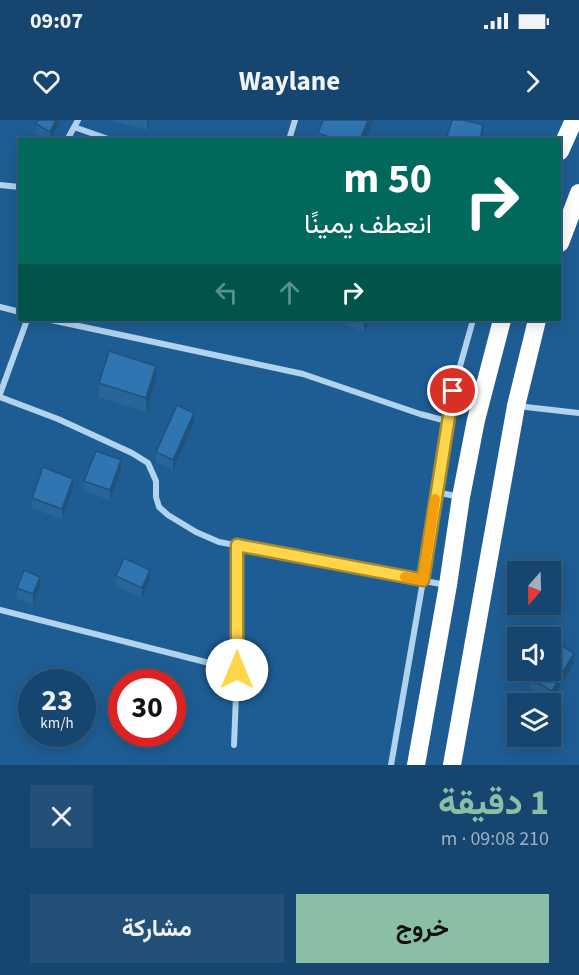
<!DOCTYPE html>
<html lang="ar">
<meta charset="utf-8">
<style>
body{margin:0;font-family:"Source Sans 3",Vazirmatn,sans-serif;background:#235077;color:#f1f3f6;direction:rtl;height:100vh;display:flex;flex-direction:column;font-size:22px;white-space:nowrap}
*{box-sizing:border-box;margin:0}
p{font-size:20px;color:#9eb1c3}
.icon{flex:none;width:33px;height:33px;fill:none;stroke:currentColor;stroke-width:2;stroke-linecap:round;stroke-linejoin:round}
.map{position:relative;height:645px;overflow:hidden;direction:ltr}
.side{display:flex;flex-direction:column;background:#16466f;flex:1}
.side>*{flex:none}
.guide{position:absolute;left:18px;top:18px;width:543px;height:183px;border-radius:0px;box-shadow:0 3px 15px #0003,0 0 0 2px #355e82;direction:rtl;background:#00695c;color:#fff;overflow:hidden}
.needle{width:39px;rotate:200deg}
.fabs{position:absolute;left:507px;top:441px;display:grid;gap:12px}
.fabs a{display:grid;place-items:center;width:54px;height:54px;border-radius:0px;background:#16466f;box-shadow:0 3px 15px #0003,0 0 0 2px #355e82;font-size:30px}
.speed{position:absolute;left:18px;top:549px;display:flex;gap:12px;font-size:30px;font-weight:700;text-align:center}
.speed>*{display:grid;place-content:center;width:78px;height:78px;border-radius:50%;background:#16466f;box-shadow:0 3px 15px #0003,0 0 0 2px #355e82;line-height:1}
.speed small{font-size:15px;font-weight:400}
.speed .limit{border:9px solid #d22;background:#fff;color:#111}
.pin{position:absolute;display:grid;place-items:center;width:51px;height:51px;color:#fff;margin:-26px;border:3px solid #fff;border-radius:50%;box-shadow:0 2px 6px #0007}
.me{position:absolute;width:66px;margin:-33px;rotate:0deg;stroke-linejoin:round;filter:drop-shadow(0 0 4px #0008)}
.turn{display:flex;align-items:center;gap:21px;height:126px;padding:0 30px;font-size:27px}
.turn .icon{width:78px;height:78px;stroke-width:2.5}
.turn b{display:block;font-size:42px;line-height:51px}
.lanes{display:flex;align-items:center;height:57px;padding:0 30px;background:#0003;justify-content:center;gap:30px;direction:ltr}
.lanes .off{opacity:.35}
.round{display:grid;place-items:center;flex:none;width:63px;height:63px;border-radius:0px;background:#235077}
.head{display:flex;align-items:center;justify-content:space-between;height:102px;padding:0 30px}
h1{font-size:36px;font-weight:700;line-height:45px;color:#8abfa5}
.action{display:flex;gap:12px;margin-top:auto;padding:12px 30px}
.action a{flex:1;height:69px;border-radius:0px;background:#8abfa5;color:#111;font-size:24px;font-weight:700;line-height:69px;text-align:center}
.action a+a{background:#235077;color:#f1f3f6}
.status{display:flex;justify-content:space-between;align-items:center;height:42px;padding:0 30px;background:#16466f;direction:ltr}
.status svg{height:16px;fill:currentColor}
header{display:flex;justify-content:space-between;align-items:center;height:78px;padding:0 30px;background:#16466f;font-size:27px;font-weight:700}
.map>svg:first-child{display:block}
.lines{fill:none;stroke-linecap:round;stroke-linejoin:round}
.street{stroke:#b1d3ee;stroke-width:6}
.highway{stroke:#fff;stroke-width:18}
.wall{fill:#286598}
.shaded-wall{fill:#20527c}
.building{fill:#2e75b1;stroke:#20527c;stroke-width:1.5}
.route-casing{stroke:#a68a30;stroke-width:15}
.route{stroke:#ffd54a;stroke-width:10}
.slow{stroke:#f59e0b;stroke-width:10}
</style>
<div class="status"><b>09:07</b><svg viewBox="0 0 49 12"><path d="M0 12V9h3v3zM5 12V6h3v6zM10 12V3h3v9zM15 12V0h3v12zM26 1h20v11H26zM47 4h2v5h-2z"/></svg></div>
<header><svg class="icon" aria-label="forward" viewBox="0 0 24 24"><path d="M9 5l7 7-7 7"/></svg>Waylane<svg class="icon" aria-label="heart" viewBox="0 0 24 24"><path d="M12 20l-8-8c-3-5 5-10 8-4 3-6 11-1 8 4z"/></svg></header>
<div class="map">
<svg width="579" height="645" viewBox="0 0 579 645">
<rect width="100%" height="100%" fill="#1e5d94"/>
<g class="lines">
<path class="street" d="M74,7L111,20
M67,20L78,0
M289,20L295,0
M0,65L20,67
M0,187L20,192
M51,200L303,254L420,294L447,301
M0,274L27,200
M0,277L58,299L132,333L148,343L156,361V377L159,387L168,395L196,412L219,422L446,465
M517,286L579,293
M436,372L460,377
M0,490L237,550
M234,625L237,550V425
M391,645L423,461L447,301L453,271L473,200"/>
<path class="highway" d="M560,31L574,0
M560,123L579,73
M416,645L448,465L461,377L476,300L502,200
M452,645L516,286L537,200"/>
</g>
<path class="wall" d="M61,0L51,20H46L36,14V4Z
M110,0H150L147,10Z
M323,0H374L366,20H318V13Z
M338,200H370L364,213L338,202Z
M156,260L146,292L99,277V263Z
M194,303L173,350L156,342V332Z
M121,350L110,380L84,371V361Z
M73,369L62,399L32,388V378Z
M116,456L150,460L142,478L116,466Z
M40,467L33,485L17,478V468Z
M574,543L552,581L530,568V558Z"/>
<path class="shaded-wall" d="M56,0H61L51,20H50V12Z
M147,0H150L147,10Z
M368,0H374L366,20H360Z
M483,5L482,20H480Z
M366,200H370L364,213V203Z
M156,246V260L146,292V278Z
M194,293V303L173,350V340Z
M121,340V350L110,380V370Z
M73,359V369L62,399V389Z
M150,450V460L142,478V468Z
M40,457V467L33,485V474Z
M574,533V543L552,581V571Z"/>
<path class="building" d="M38,0H56L50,12L36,4Z
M323,0H368L360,20H336L318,13Z
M452,0H463L483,5L480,20H446Z
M356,200H366L364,203Z
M109,231L156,246L146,278L99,263Z
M177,285L194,293L173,340L156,332Z
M96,331L121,340L110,370L84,361Z
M43,347L73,359L62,389L32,378Z
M124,438L150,450L142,468L116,456Z
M24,450L40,457L33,474L17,468Z
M553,521L574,533L552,571L530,558L535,550H550V524Z"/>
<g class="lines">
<g class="route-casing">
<path id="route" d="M237,550V425L423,460L453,271"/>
</g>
<use href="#route" class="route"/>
<path class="slow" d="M405,457L423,460L435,379"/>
</g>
</svg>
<div class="fabs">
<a><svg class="needle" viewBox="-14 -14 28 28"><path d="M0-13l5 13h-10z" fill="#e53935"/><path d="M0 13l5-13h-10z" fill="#9eb1c3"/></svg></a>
<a><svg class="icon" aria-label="sound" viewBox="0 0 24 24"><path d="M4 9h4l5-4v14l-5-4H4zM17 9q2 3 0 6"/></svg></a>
<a><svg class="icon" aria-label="layers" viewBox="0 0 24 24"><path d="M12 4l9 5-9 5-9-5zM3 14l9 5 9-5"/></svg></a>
</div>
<div class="speed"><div>23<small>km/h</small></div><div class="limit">30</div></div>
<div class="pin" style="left:453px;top:271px;background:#d93025"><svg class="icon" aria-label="arrive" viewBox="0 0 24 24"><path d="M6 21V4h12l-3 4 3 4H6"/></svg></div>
<svg class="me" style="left:237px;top:550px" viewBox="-20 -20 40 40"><circle r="19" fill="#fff"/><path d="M0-13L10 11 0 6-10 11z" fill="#ffd54a"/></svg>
<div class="guide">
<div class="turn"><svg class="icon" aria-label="right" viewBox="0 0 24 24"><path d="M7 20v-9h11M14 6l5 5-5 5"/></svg><div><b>50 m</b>انعطف يمينًا</div></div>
<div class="lanes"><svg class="icon off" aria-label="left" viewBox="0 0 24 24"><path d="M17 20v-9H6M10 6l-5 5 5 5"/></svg><svg class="icon off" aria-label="ahead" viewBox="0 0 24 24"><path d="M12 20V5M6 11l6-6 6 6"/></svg><svg class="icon" aria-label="right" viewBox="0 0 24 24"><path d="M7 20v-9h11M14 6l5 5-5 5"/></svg></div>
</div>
</div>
<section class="side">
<div class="head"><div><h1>1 دقيقة</h1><p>210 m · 09:08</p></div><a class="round"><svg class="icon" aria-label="close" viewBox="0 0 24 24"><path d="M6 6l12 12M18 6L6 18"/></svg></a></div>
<div class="action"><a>خروج</a><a>مشاركة</a></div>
</section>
